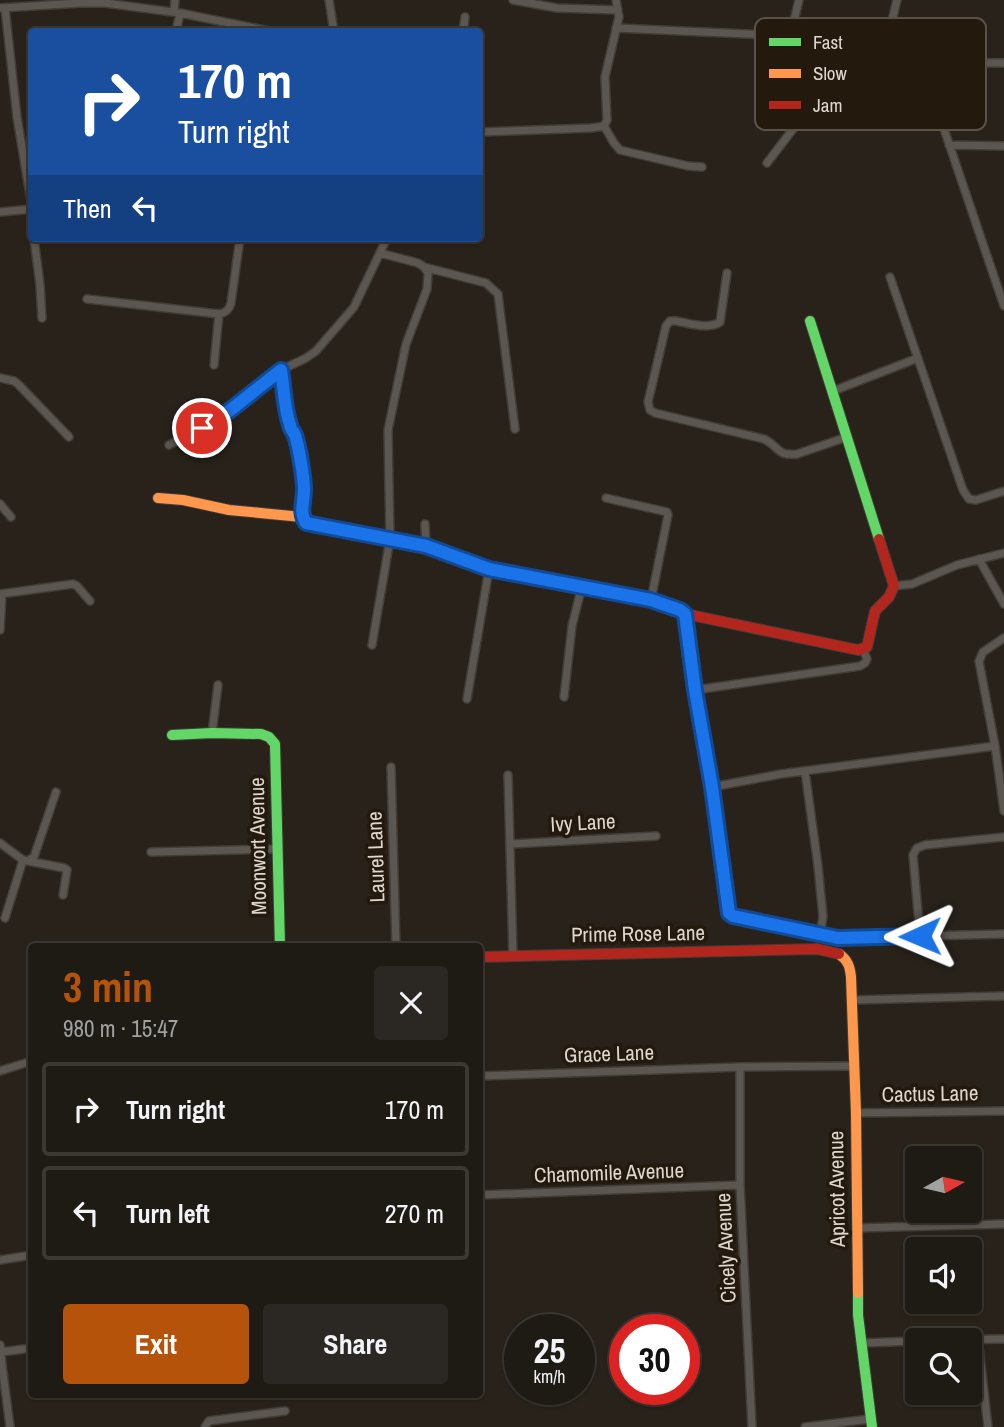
<!DOCTYPE html>
<meta charset="utf-8">
<style>
body{margin:0;font-family:"Archivo Narrow",sans-serif;background:#2b2722;color:#f1f3f6;height:100vh;display:flex;flex-direction:column;font-size:26px;white-space:nowrap}
*{box-sizing:border-box;margin:0}
p{font-size:23px;color:#a1a1a0}
.icon{flex:none;width:38px;height:38px;fill:none;stroke:currentColor;stroke-width:2;stroke-linecap:round;stroke-linejoin:round}
.map{position:relative;flex:1;overflow:hidden}
.details{position:absolute;left:28px;top:943px;width:455px;height:455px;display:flex;flex-direction:column;background:#1e1a14;border-radius:7px;box-shadow:0 2px 5px #0004,0 0 0 2px #3c3834}
.details>*{flex:none}
.banner{position:absolute;left:28px;top:28px;width:455px;height:214px;border-radius:7px;box-shadow:0 2px 5px #0004,0 0 0 2px #3c3834;background:#1a4fa0;color:#fff;overflow:hidden}
.needle{width:46px;rotate:82deg}
.buttons{position:absolute;left:905px;top:1146px;display:grid;gap:14px}
.buttons a{display:grid;place-items:center;width:77px;height:77px;border-radius:7px;background:#1e1a14;box-shadow:0 2px 5px #0004,0 0 0 2px #3c3834;font-size:35px}
.speed{position:absolute;left:504px;top:1314px;display:flex;gap:14px;font-size:35px;font-weight:700;text-align:center}
.speed>*{display:grid;place-content:center;width:91px;height:91px;border-radius:50%;background:#1e1a14;box-shadow:0 2px 5px #0004,0 0 0 2px #3c3834;line-height:1}
.speed small{font-size:18px;font-weight:400}
.speed .limit{border:10px solid #d22;background:#fff;color:#111}
.pin{position:absolute;display:grid;place-items:center;width:60px;height:60px;color:#fff;margin:-30px;border:4px solid #fff;border-radius:50%;box-shadow:0 2px 7px #0007}
.me{position:absolute;width:77px;margin:-38px;rotate:269deg;stroke-linejoin:round;filter:drop-shadow(0 0 5px #0008)}
.turn{display:flex;align-items:center;gap:24px;height:147px;padding:0 35px;font-size:32px}
.turn .icon{width:91px;height:91px;stroke-width:2.5}
.turn b{display:block;font-size:49px;line-height:60px}
.then{display:flex;align-items:center;height:66px;padding:0 35px;background:#0003;gap:14px;font-size:26px}
.round{display:grid;place-items:center;flex:none;width:74px;height:74px;border-radius:7px;background:#2b2722}
.headline{display:flex;align-items:center;justify-content:space-between;height:119px;padding:0 35px}
h1{font-size:42px;font-weight:700;line-height:52px;color:#b45309}
.cta{display:flex;gap:14px;margin-top:auto;padding:14px 35px}
.cta a{flex:1;height:80px;border-radius:7px;background:#b45309;color:#fff;font-size:28px;font-weight:700;line-height:80px;text-align:center}
.cta a+a{background:#2b2722;color:#f1f3f6}
ul{padding:0;list-style:none}
li{display:flex;align-items:center;gap:21px;height:94px;margin:0 14px 10px;padding:0 21px;border:4px solid #3c3834;border-radius:7px}
li div{flex:1}
li b{display:block;font-size:26px}
li em{font-style:normal}
.map>svg:first-child{display:block}
.lines{fill:none;stroke-linecap:round;stroke-linejoin:round}
.street-casing{stroke:#413d37;stroke-width:10}
.fast-casing{stroke:#413d37;stroke-width:12}
.slow-casing{stroke:#413d37;stroke-width:12}
.jam-casing{stroke:#413d37;stroke-width:12}
.street{stroke:#5c5651;stroke-width:7}
.fast{stroke:#63d668;stroke-width:10}
.slow{stroke:#ff974d;stroke-width:10}
.jam{stroke:#b3261e;stroke-width:10}
.route-casing{stroke:#114b97;stroke-width:18}
.route{stroke:#1a73e8;stroke-width:12}
.labels{text-anchor:middle;stroke-width:7;stroke-linejoin:round;paint-order:stroke}
.street-label{font-size:21px;fill:#ded7cf;stroke:#23190d}
.key{fill:#23190d;stroke:#5b5247;stroke-width:2}
.key-label{font-size:19px;fill:#ded7cf}
</style>
<div class="map">
<svg width="1004" height="1427" viewBox="0 0 1004 1427">
<rect width="100%" height="100%" fill="#28221b"/>
<g class="lines">
<g class="street-casing">
<path id="street" d="M329,0L334,32
M513,0L557,8L618,10
M0,8L81,3H105L180,13L274,32
M5,8L17,117L32,207
M174,12L175,0
M616,28L770,35L785,33L792,29L799,0
M176,32L180,13
M463,32L465,17
M882,62L897,0
M922,64L1004,306
M604,126L614,143L620,150L688,166L702,167
M480,132L591,128L604,126L607,120L605,77L619,17L616,0
M949,145L1004,146
M767,163L793,129L824,78L833,71L846,67L882,62L1004,63
M0,212L32,209
M34,238L40,285L42,318
M380,253L418,263L424,267L486,283L498,294L515,429
M727,273L720,322C708,330 689,323 676,321H670L666,326L648,402L650,410L655,413L764,439C780,447 776,456 797,454L847,437
M890,277L963,490L969,499L976,500L1004,491
M87,299L219,314C226,313 229,310 231,303L240,238
M214,365L219,314
M281,370L287,415L290,426L295,437L303,478L304,492L302,517
M0,378L14,381L18,384L69,437
M833,391L918,358
M169,445L218,419L281,370L306,358L316,351L354,307L387,238
M606,498L667,512L668,515L651,600
M0,504L11,517
M425,524L426,546
M979,559L1004,604
M894,586L912,584L957,565L1004,553
M0,594L73,584L77,586L90,601
M686,614L695,690L712,787L729,913L731,915L838,938L1004,934
M0,630L2,594
M1004,638L983,652L979,661L995,746L1004,811
M372,645L390,539L388,430L406,344L427,289L428,273L424,267
M695,690L860,666L865,663L867,659L863,649
M564,697L572,626L582,586
M467,699L489,569
M212,733L218,685
M391,767L396,947
M805,771L818,866L823,917L820,934
M508,775L513,956
M712,787L781,774L995,746
M0,843L23,860L64,868L67,870L63,895
M511,844L656,836
M151,852L278,849
M29,860L34,857L56,792
M5,918L23,860
M920,936L913,855L917,848L925,845L1004,837
M853,1000L1004,996
M740,1067V1185L752,1427
M0,1071L32,1061
M480,1076L740,1067L854,1066
M856,1113L1004,1111
M480,1195L740,1185
M857,1228L1004,1224
M0,1260L32,1255
M978,1339L988,1427
M929,1340L1004,1339
M861,1343L917,1341
M0,1345L1,1352L32,1348
M1,1352L2,1365L10,1427
M205,1427L209,1421L216,1420L285,1411
M805,1427L870,1419"/>
</g>
<g class="fast-casing">
<path id="fast" d="M810,321L879,539
M172,735L212,733L261,734L269,737L275,744L280,947
M858,1293V1315L872,1427"/>
</g>
<g class="slow-casing">
<path id="slow" d="M158,498L183,500L229,510L302,517L306,523L426,546L489,569L651,600L672,607
M839,954C848,960 850,967 851,977L856,1113L858,1293"/>
</g>
<g class="jam-casing">
<path id="jam" d="M672,607L686,614L858,650L867,647L875,611L889,597L894,586L879,539
M480,957L817,949L839,954"/>
</g>
<use href="#street" class="street"/>
<use href="#fast" class="fast"/>
<use href="#slow" class="slow"/>
<use href="#jam" class="jam"/>
</g>
<g class="lines">
<g class="route-casing">
<path id="route" d="M202,428L219,419L281,370C284,388 284,408 290,425C292,433 292,428 295,435C299,448 304,477 304,490C304,502 299,512 306,523L426,546L489,569L651,600L680,610L685,614L695,690L712,787L729,913L733,916L838,938L920,936"/>
</g>
<use href="#route" class="route"/>
</g>
<g class="labels">
<g class="street-label">
<text transform="translate(583 823) rotate(-3)" y="7">Ivy Lane</text>
<text transform="translate(258 846) rotate(-91)" y="7">Moonwort Avenue</text>
<text transform="translate(376 857) rotate(-92)" y="7">Laurel Lane</text>
<text transform="translate(638 934) rotate(-1)" y="7">Prime Rose Lane</text>
<text transform="translate(609 1054) rotate(-2)" y="7">Grace Lane</text>
<text transform="translate(930 1094) rotate(-1)" y="7">Cactus Lane</text>
<text transform="translate(609 1173) rotate(-2)" y="7">Chamomile Avenue</text>
<text transform="translate(837 1189) rotate(-91)" y="7">Apricot Avenue</text>
<text transform="translate(726 1248) rotate(-93)" y="7">Cicely Avenue</text>
</g>
</g>
<rect x="755" y="18" width="231" height="112" rx="10" class="key"/>
<rect x="769" y="38" width="32" height="8" fill="#63d668"/>
<rect x="769" y="69" width="32" height="9" fill="#ff974d"/>
<rect x="769" y="101" width="32" height="8" fill="#b3261e"/>
<g class="key-label">
<text x="813" y="49">Fast</text>
<text x="813" y="80">Slow</text>
<text x="813" y="112">Jam</text>
</g>
</svg>
<div class="buttons">
<a><svg class="needle" viewBox="-14 -14 28 28"><path d="M0-13l5 13h-10z" fill="#e53935"/><path d="M0 13l5-13h-10z" fill="#a1a1a0"/></svg></a>
<a><svg class="icon" aria-label="sound" viewBox="0 0 24 24"><path d="M4 9h4l5-4v14l-5-4H4zM17 9q2 3 0 6"/></svg></a>
<a><svg class="icon" aria-label="search" viewBox="0 0 24 24"><circle cx="10" cy="10" r="6"/><path d="M15 15l6 6"/></svg></a>
</div>
<div class="speed"><div>25<small>km/h</small></div><div class="limit">30</div></div>
<div class="pin" style="left:202px;top:428px;background:#d93025"><svg class="icon" aria-label="arrive" viewBox="0 0 24 24"><path d="M6 21V4h12l-3 4 3 4H6"/></svg></div>
<svg class="me" style="left:920px;top:936px" viewBox="-20 -20 40 40"><path d="M0-17L14 15 0 8-14 15z" fill="#1a73e8" stroke="#fff" stroke-width="4"/></svg>
<div class="banner">
<div class="turn"><svg class="icon" aria-label="right" viewBox="0 0 24 24"><path d="M7 20v-9h11M14 6l5 5-5 5"/></svg><div><b>170 m</b>Turn right</div></div>
<div class="then">Then<svg class="icon" aria-label="left" viewBox="0 0 24 24"><path d="M17 20v-9H6M10 6l-5 5 5 5"/></svg></div>
</div>
<section class="details">
<div class="headline"><div><h1>3 min</h1><p>980 m · 15:47</p></div><a class="round"><svg class="icon" aria-label="close" viewBox="0 0 24 24"><path d="M6 6l12 12M18 6L6 18"/></svg></a></div>
<ul>
<li><svg class="icon" aria-label="right" viewBox="0 0 24 24"><path d="M7 20v-9h11M14 6l5 5-5 5"/></svg><div><b>Turn right</b></div><em>170 m</em></li>
<li><svg class="icon" aria-label="left" viewBox="0 0 24 24"><path d="M17 20v-9H6M10 6l-5 5 5 5"/></svg><div><b>Turn left</b></div><em>270 m</em></li>
</ul>
<div class="cta"><a>Exit</a><a>Share</a></div>
</section>
</div>
